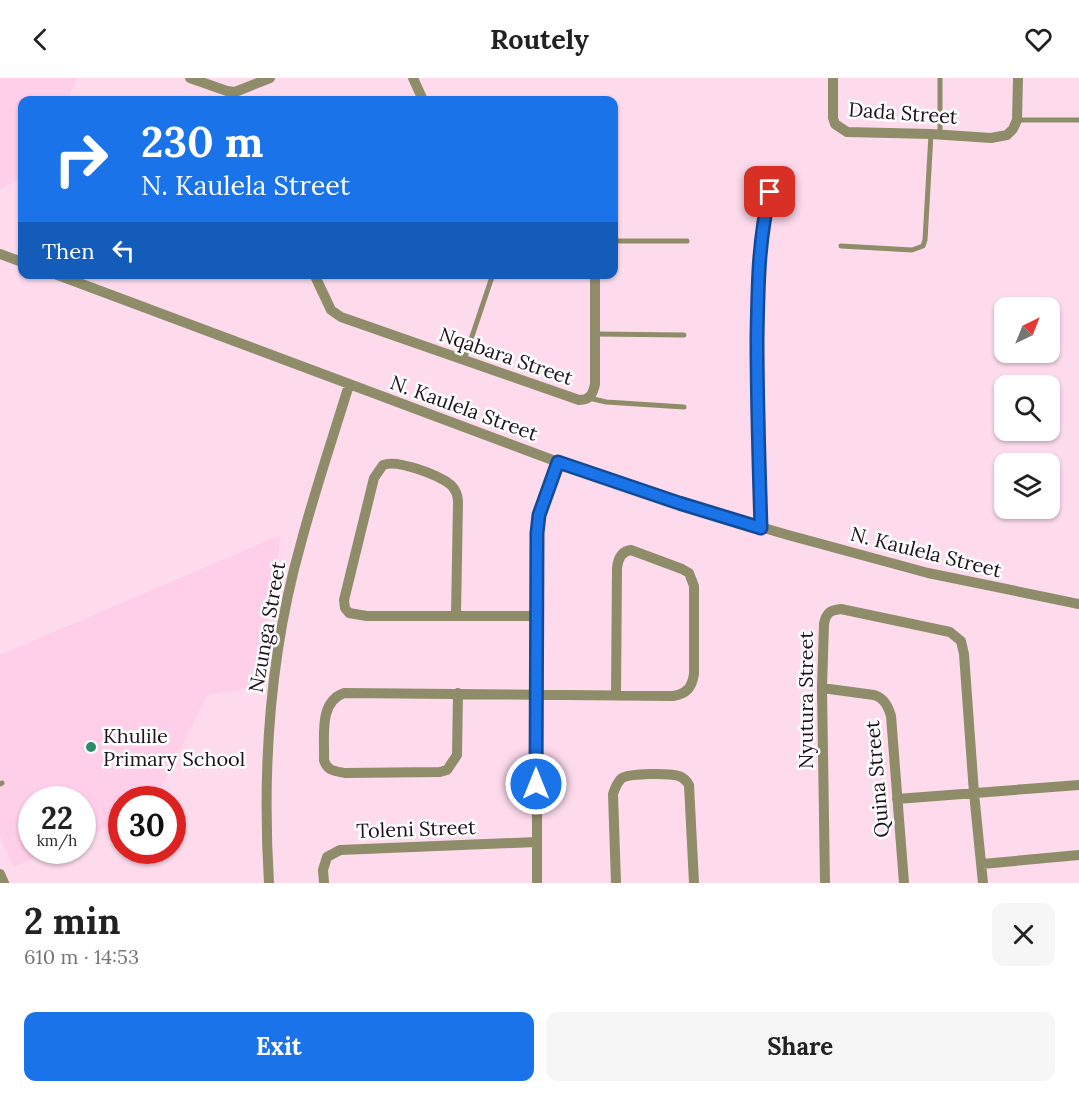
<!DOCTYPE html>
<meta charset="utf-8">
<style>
body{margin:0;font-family:Lora,serif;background:#f6f6f6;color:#222;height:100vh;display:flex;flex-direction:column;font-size:22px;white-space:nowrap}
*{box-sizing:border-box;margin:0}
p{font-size:20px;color:#767676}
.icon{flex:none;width:33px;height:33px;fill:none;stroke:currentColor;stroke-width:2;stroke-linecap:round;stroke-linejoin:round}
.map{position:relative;height:805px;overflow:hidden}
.details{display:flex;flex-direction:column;background:#fff;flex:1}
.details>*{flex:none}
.hud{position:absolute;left:18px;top:18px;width:600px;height:183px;border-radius:12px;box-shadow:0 2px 4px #0004;background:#1a73e8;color:#fff;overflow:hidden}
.needle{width:39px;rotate:43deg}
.tools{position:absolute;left:994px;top:219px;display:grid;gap:12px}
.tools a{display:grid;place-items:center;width:66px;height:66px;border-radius:12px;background:#fff;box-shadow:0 2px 4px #0004;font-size:30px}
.speed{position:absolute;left:18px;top:708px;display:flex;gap:12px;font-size:30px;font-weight:700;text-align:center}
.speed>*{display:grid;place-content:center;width:78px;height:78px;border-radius:50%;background:#fff;box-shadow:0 2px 4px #0004;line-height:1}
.speed small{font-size:15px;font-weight:400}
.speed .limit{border:9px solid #d22;background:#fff;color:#111}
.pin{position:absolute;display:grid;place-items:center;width:51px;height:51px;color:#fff;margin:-26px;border-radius:12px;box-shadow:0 3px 9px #0006}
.me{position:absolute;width:66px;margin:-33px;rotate:0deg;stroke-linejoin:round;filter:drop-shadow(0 0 4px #0008)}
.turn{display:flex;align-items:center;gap:21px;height:126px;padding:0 24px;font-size:27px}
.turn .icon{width:78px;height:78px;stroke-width:2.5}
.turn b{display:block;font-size:42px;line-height:51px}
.then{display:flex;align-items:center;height:57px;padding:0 24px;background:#0003;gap:12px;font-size:22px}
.round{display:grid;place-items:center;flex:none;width:63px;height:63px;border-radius:12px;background:#f6f6f6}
.head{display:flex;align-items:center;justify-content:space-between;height:102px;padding:0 24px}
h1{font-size:36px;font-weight:700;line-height:45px}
.action{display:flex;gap:12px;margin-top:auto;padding:12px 24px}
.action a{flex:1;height:69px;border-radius:12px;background:#1a73e8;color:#fff;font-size:24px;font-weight:700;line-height:69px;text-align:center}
.action a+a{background:#f6f6f6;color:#222}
header{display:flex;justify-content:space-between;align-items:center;height:78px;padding:0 24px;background:#fff;font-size:27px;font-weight:700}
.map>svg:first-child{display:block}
.built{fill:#ffcee9}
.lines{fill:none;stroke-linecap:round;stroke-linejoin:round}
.lane{stroke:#8f8c69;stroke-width:5}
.street{stroke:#8f8c69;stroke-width:10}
.route-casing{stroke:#114b97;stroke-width:15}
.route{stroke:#1a73e8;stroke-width:10}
.poi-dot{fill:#288d68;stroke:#fff;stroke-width:2}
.labels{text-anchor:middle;stroke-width:5;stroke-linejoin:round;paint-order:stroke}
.street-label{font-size:20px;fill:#1f121a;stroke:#fff}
.poi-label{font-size:20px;fill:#1f121a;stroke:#fff;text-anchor:start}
</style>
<header><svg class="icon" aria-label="back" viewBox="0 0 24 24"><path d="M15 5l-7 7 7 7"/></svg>Routely<svg class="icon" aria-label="heart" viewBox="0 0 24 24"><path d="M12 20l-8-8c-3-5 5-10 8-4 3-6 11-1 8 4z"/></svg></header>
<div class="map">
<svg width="1079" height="805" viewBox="0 0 1079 805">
<rect width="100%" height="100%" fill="#fddbed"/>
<path class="built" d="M0,0H77L68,22H22V100L1,110L0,114Z
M281,457L255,609L207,617L156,721L122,722L121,741L99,753L83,760L82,722H32V772L53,773L14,789L0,759V577Z"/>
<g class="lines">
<path class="lane" d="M1017,42H1079
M940,56V0
M614,163H687
M841,168L912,172L923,168L925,162L931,56
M595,256L684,257
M464,282L493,196
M589,320L606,324L684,329
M761,448C759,381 757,314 758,247C758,199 755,147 775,103
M0,706L2,705"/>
<path class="street" d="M190,0L227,13L235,14L270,0
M413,0L423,22
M833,0V40L835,46L847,54L931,56L991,60L1007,57L1013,51L1017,42L1018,0
M0,176L22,184
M55,196L558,384L679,425L788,457L928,495L1079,526
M314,196L331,232L341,239L579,322C590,322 593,316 595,306V196
M456,537L458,424C458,417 456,412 451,407C439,397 397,381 383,387L374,400L344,522L345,530L349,535L367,538H537
M822,610L874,617C884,620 888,628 891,638L904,805
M458,615L457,677L447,692L440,694L345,695C335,693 327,693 324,682C325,660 318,624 344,615L673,618C687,616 692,609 694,596V508L689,495L682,491L631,472C621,473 618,481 617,490L616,617
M897,721L1079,707
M982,786L1079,777
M0,796L4,805
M269,805C262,692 270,574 301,465C315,412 333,359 349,307
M324,805L323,792L327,779L340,772L536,764
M537,805V455L539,437L558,384
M616,805L613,716C615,710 617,704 622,700C631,695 669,695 679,698C684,700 686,702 689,707L694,805
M825,805L822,610L824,546C826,535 830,532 841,531L950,554L961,563L964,576L974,715L983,805"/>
</g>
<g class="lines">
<g class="route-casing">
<path id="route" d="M536,706L537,455L539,437L558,384L679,425L761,450C759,387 757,324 757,260C758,209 758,163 770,114"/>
</g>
<use href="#route" class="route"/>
</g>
<circle class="poi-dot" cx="91" cy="669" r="6"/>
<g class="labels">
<g class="street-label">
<text transform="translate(903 35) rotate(4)" y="7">Dada Street</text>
<text transform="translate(506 278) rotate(19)" y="7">Nqabara Street</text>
<text transform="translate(464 330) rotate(20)" y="7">N. Kaulela Street</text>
<text transform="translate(926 474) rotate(14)" y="7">N. Kaulela Street</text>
<text transform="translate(267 549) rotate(-80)" y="7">Nzunga Street</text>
<text transform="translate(806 622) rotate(-90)" y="7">Nyutura Street</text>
<text transform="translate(877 701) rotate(-95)" y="7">Quina Street</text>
<text transform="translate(416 751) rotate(-2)" y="7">Toleni Street</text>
</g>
<g class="poi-label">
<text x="103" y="665">Khulile<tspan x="103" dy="23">Primary School</tspan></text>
</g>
</g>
</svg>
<div class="tools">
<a><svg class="needle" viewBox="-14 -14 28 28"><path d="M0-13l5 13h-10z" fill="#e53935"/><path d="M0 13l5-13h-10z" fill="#767676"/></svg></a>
<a><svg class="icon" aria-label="search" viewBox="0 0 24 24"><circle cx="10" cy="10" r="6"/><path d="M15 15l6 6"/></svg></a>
<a><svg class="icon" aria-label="layers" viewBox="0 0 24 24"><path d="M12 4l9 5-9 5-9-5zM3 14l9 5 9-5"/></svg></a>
</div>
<div class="speed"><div>22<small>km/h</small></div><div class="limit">30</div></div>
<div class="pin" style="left:770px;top:114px;background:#d93025"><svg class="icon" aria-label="arrive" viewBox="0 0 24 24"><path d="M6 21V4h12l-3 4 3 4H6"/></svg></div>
<svg class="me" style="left:536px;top:706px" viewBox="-20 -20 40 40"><circle r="17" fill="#1a73e8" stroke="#fff" stroke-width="3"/><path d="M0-11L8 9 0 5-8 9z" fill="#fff"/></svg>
<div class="hud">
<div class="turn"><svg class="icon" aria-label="right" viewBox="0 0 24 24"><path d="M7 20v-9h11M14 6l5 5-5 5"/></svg><div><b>230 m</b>N. Kaulela Street</div></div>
<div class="then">Then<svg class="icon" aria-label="left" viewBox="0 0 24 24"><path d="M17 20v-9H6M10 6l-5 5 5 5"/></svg></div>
</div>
</div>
<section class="details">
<div class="head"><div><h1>2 min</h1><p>610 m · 14:53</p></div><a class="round"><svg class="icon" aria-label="close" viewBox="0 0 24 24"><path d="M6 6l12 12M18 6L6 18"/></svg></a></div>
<div class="action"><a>Exit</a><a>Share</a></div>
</section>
